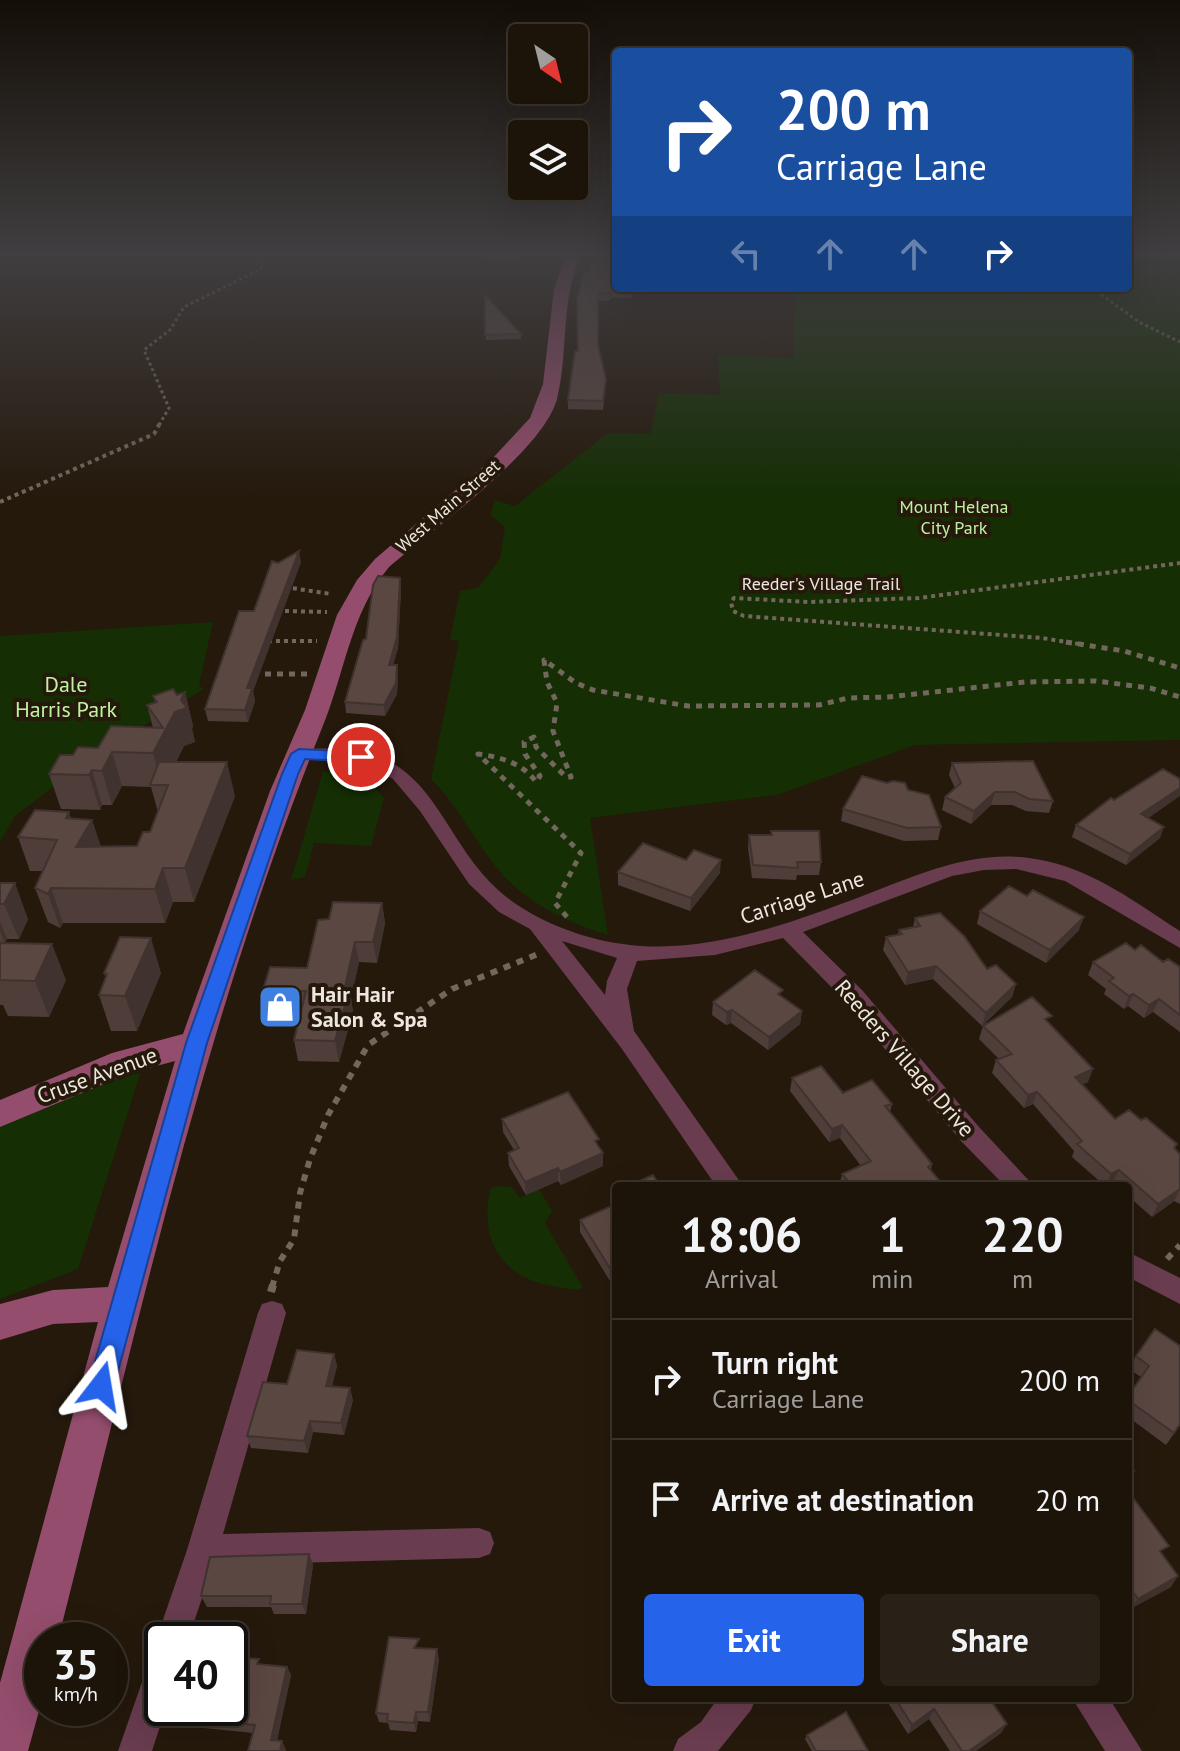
<!DOCTYPE html>
<style>
body{margin:0;font-family:"PT Sans",sans-serif;background:#292017;color:#f1f3f6;height:100vh;display:flex;flex-direction:column;font-size:30px;white-space:nowrap}
*{box-sizing:border-box;margin:0}
p{font-size:26px;color:#a09e9c}
.icon{flex:none;width:44px;height:44px;fill:none;stroke:currentColor;stroke-width:2;stroke-linecap:round;stroke-linejoin:round}
.map{position:relative;flex:1;overflow:hidden}
.details{position:absolute;left:612px;top:1182px;width:520px;height:520px;display:flex;flex-direction:column;background:#1c1309;border-radius:8px;box-shadow:0 8px 32px #0002,0 0 0 2px #3a322a}
.details>*{flex:none}
.top-card{position:absolute;left:612px;top:48px;width:520px;height:244px;border-radius:8px;box-shadow:0 8px 32px #0002,0 0 0 2px #3a322a;background:#1a4fa0;color:#fff;overflow:hidden}
.needle{width:52px;rotate:145deg}
.controls{position:absolute;left:508px;top:24px;display:grid;gap:16px}
.controls a{display:grid;place-items:center;width:80px;height:80px;border-radius:8px;background:#1c1309;box-shadow:0 8px 32px #0002,0 0 0 2px #3a322a;font-size:40px}
.speed{position:absolute;left:24px;top:1622px;display:flex;gap:16px;font-size:40px;font-weight:700;text-align:center}
.speed>*{display:grid;place-content:center;width:104px;height:104px;border-radius:50%;background:#1c1309;box-shadow:0 8px 32px #0002,0 0 0 2px #3a322a;line-height:1}
.speed small{font-size:20px;font-weight:400}
.speed .limit{border:4px solid #111;border-radius:12px;background:#fff;color:#111}
.pin{position:absolute;display:grid;place-items:center;width:68px;height:68px;color:#fff;margin:-34px;border:4px solid #fff;border-radius:50%;box-shadow:0 2px 8px #0007}
.me{position:absolute;width:88px;margin:-44px;rotate:14deg;stroke-linejoin:round;filter:drop-shadow(0 0 6px #0008)}
.turn{display:flex;align-items:center;gap:28px;height:168px;padding:0 32px;font-size:36px}
.turn .icon{width:104px;height:104px;stroke-width:2.5}
.turn b{display:block;font-size:56px;line-height:68px}
.lanes{display:flex;align-items:center;height:76px;padding:0 32px;background:#0003;justify-content:center;gap:40px;direction:ltr}
.lanes .off{opacity:.35}
.eta{display:flex;justify-content:space-evenly;align-items:center;height:136px;text-align:center}
.eta b{font-size:48px;font-weight:600;line-height:56px}
.button{display:flex;gap:16px;margin-top:auto;padding:16px 32px}
.button a{flex:1;height:92px;border-radius:8px;background:#2563eb;color:#fff;font-size:32px;font-weight:600;line-height:92px;text-align:center}
.button a+a{background:#292017;color:#f1f3f6}
ul{padding:0;list-style:none}
li{display:flex;align-items:center;gap:24px;height:120px;padding:0 32px;border-top:2px solid #3a322a}
li div{flex:1}
li b{display:block;font-size:30px}
li em{font-style:normal}
.map>svg:first-child{display:block}
.green{fill:#152e04}
.lines{fill:none;stroke-linecap:round;stroke-linejoin:round}
.path-far4{stroke:#71675c;stroke-width:3;stroke-dasharray:3 3;stroke-linecap:butt}
.path-far3{stroke:#71675c;stroke-width:4;stroke-dasharray:4 4;stroke-linecap:butt}
.path-far2{stroke:#71675c;stroke-width:5;stroke-dasharray:6 6;stroke-linecap:butt}
.path-far1{stroke:#71675c;stroke-width:6;stroke-dasharray:7 7;stroke-linecap:butt}
.path{stroke:#71675c;stroke-width:8;stroke-dasharray:9 9;stroke-linecap:butt}
.street{fill:#693c4f;fill-rule:evenodd}
.secondary{fill:#944d6d;fill-rule:evenodd}
.wall{fill:#4e3d39}
.shaded-wall{fill:#40322e}
.building{fill:#5b4742;stroke:#40322e;stroke-width:2}
.route{fill:#2563eb;stroke:#184099;stroke-width:2}
.labels{text-anchor:middle;stroke-width:8;stroke-linejoin:round;paint-order:stroke}
.far-street-label{font-size:18px;fill:#efe7df;stroke:#25190c}
.far-park-label{font-size:18px;fill:#bdf3a2;stroke:#25190c}
.park-label{font-size:22px;fill:#bdf3a2;stroke:#25190c}
.street-label{font-size:22px;fill:#efe7df;stroke:#25190c}
.poi-label{font-size:22px;font-weight:bold;fill:#efe7df;stroke:#25190c;text-anchor:start}
</style>
<div class="map">
<svg width="1180" height="1751" viewBox="0 0 1180 1751">
<rect width="100%" height="100%" fill="#25190c"/>
<path class="green" d="M1128,254H1180V740L915,745L777,795L590,818L608,935C565,922 517,898 490,859C470,833 455,802 431,779L459,641L450,640L460,591L479,587L500,559L505,527L491,515L494,500L515,506L608,433L651,434L659,393L720,395L718,355L794,358L795,288H1128Z
M213,622L199,685L204,689L91,758L15,816L0,842V636Z
M323,772C347,771 370,777 384,798L371,846L314,843L305,877L291,880Z
M124,1070L140,1074L78,1269L0,1299V1126Z
M497,1186L512,1187L520,1198L539,1189L552,1211L545,1223L583,1288C573,1291 563,1288 552,1286C500,1277 478,1237 491,1188Z"/>
<g class="lines">
<path class="path-far4" d="M1101,288L1102,295L1139,322L1180,342
M159,425L169,408L144,350L170,330L184,307L261,269V259L256,254"/>
<path class="path-far3" d="M0,502L154,434L160,423
M285,587L331,594
M285,611L327,612
M268,641H317
M1079,644L1042,638L744,616L733,611L731,602L734,598L809,602L919,598L1180,563"/>
<path class="path-far2" d="M1066,642L1124,651L1180,668
M265,674H308
M567,917L555,903L581,853L478,754C500,757 523,763 536,782L540,776L525,754L524,742L534,737L536,747L566,777H571L553,731L557,703L547,682L544,660L576,683L593,690L688,706L819,705L848,698L888,697L1025,682L1096,681L1150,688L1180,697"/>
<path class="path-far1" d="M1167,1259L1180,1245
M272,1287L280,1261L294,1239L300,1193L310,1159L328,1115L368,1045L452,989L538,954"/>
<path class="path" d="M271,1292L273,1285"/>
<path class="street" d="M342,748C433,755 440,836 497,889C528,918 581,939 623,944C704,956 791,923 865,895C925,872 981,846 1046,861C1096,872 1138,904 1180,931V948L1065,881L1016,869L984,870L952,876L803,932L862,990L979,1127L1034,1186H1005L961,1141L846,1002L783,938L715,955L637,961L627,989L634,1031L743,1186H716L622,1049L530,929L499,912L469,884L420,811L393,779L362,761L299,759L290,754L299,749ZM562,941L617,958L607,981L605,995Z
M1128,1252L1180,1278V1304L1128,1277Z
M272,1301L282,1304L286,1313L223,1534L479,1528L490,1532L494,1543L490,1554L479,1558L213,1565L188,1640H162V1652L156,1640L187,1550L258,1313L262,1304Z
M162,1654V1708H166L152,1751H118L150,1659Z
M718,1698H756L751,1710L718,1751H673L678,1739L701,1722Z
M1072,1698H1109L1142,1751H1105Z"/>
<path class="secondary" d="M567,254H581C560,301 569,350 557,399C543,451 432,530 389,567C350,614 345,673 322,728C203,1023 136,1333 58,1640H42V1700L28,1751H0V1683L98,1322L53,1324L0,1340V1304L53,1290L108,1287L175,1061L130,1073L0,1127V1100L112,1053L183,1034L270,791L305,710L337,615L357,580L375,559L492,459L530,418L543,384L554,289Z"/>
</g>
<path class="wall" d="M477,254H522L518,262H487L477,255Z
M584,271L633,288L632,298H611L610,301H598V346L606,379L603,410L568,409V400L578,351Z
M485,295L521,334V339L486,340Z
M301,562L253,691L255,701L248,722L208,721L205,709L278,563Z
M400,578L401,589L398,648L393,665L398,677L397,694L385,716L346,713L345,702L366,639Z
M185,692L193,726L192,729L195,742L184,746L176,762L235,796L194,902H173L165,923H63L60,928L48,922L35,888L43,871H30L18,837L71,818L92,820L101,847L137,846L150,832L158,812L151,787L122,786L112,805H102L100,810L61,809L49,774L73,755L98,748L153,728L147,705L155,702L153,696L177,695Z
M952,763L1053,801L1049,813L1026,811L1012,805H991L971,824L942,810L945,797L955,788L949,775Z
M908,790L941,827L938,840L904,841L841,821L843,809Z
M1148,818L1160,838L1126,865L1072,837L1076,825Z
M771,831L821,862L819,875H797L796,880L752,878L748,848L749,835H771Z
M618,872L720,873L690,911L618,885Z
M0,883L28,919L19,939H7L5,943H0Z
M382,903L385,923L377,963L359,962L351,998L353,1012L339,1062L298,1061L294,1040L301,1011H268L263,990L307,968L329,919Z
M980,911L1079,930L1046,963L977,924Z
M915,918L987,969L1016,984L1012,997L982,1026L933,979L905,985L883,950L886,937L898,935L899,930L913,927Z
M0,943L66,980L49,1017L8,1016L3,1005H0Z
M1135,950L1180,967V1032L1153,1012L1144,1018L1128,1006L1124,1009L1104,994L1106,989L1088,975L1093,962Z
M104,973H161L137,1031H111L99,995L106,978Z
M782,998L802,1011L800,1024L768,1050L731,1023L726,1025L712,1015L713,1002Z
M1049,1023L1088,1082L1083,1084L1115,1119L1141,1120L1177,1144L1175,1149L1180,1154V1204L1174,1201L1152,1217L1128,1196V1186H1117L1113,1182L1108,1186H1105L1072,1157L1074,1151L1033,1104L1024,1108L992,1073L996,1060L999,1059L979,1039L983,1026Z
M792,1078L843,1093L892,1104L890,1112L932,1164L931,1170L944,1186H839L842,1174L861,1166L840,1138L829,1142L790,1091Z
M502,1119L599,1147L603,1153V1166L561,1185L558,1181L526,1195L509,1166L508,1153L514,1150L503,1132Z
M616,1191V1291L580,1232V1220L615,1205Z
M1180,1346V1425L1166,1445L1128,1417V1396L1141,1377L1129,1369L1136,1356Z
M334,1354L337,1366L332,1386L353,1400L344,1435L313,1432L308,1453L251,1448L247,1436L287,1384Z
M1128,1491L1171,1587L1130,1609L1128,1606Z
M309,1554L313,1565L306,1614H274L271,1607H207L201,1596Z
M421,1648L439,1659L430,1722L418,1721L416,1732L390,1730L388,1723L379,1722L376,1713Z
M261,1664L287,1667L291,1675L277,1741L286,1750V1751H248L253,1733L194,1727L189,1718Z
M885,1698H989L1001,1733L976,1751H950L929,1719L908,1734Z
M807,1735L868,1751H812L805,1739Z"/>
<path class="shaded-wall" d="M299,551L301,562L253,691L255,701L248,722L245,710L247,688Z
M400,578L401,589L398,648L390,677L389,665Z
M397,665L398,677L397,694L385,716L384,705Z
M185,692L193,726L192,729L195,742L184,746L164,785H162L153,753Z
M112,752L122,786L112,805L102,771Z
M227,762L235,796L194,902L185,868Z
M92,770L102,805L100,810L89,775Z
M1180,788V796L1137,826L1141,814Z
M995,792L991,805L971,824L974,811Z
M69,812L79,842L92,820L103,854L87,881L66,818Z
M1164,827L1160,838L1126,865L1130,854Z
M721,860L720,873L690,911L691,898Z
M163,868L173,902L165,923L155,889Z
M15,883L28,919L19,939L4,904Z
M51,888L63,923L60,928L48,894Z
M382,903L385,923L377,963L373,942Z
M1084,917L1079,930L1046,963L1050,950Z
M0,922L7,939L5,943L0,931Z
M151,938L161,973L137,1031L125,996Z
M355,942L359,962L351,998L353,1012L339,1062L335,1041L344,991Z
M52,944L66,980L49,1017L35,981Z
M936,966L933,979L905,985L908,972Z
M1016,984L1012,997L982,1026L986,1013Z
M1133,994L1128,1006L1124,1009L1129,996Z
M1159,999L1153,1012L1144,1018L1149,1005Z
M732,1010L731,1023L726,1025L727,1012Z
M802,1011L800,1024L768,1050L769,1037Z
M1093,1069L1088,1082L1071,1090L1075,1077Z
M1037,1092L1033,1104L1024,1108L1028,1095Z
M842,1125L840,1138L829,1142L832,1129Z
M603,1153V1166L561,1185L560,1172Z
M558,1168V1181L526,1195L525,1182Z
M1119,1170L1113,1182L1106,1186L1111,1174Z
M1180,1189L1174,1201L1152,1217L1158,1204Z
M334,1354L337,1366L329,1398L326,1386Z
M350,1388L353,1400L344,1435L341,1423Z
M310,1421L313,1432L308,1453L304,1441Z
M309,1554L313,1565L306,1614L302,1604Z
M1178,1576L1171,1587L1130,1609L1138,1599Z
M437,1649L439,1659L430,1722L428,1712Z
M287,1667L291,1675L275,1748L271,1740Z
M934,1709L929,1719L908,1734L912,1725Z
M416,1712L418,1721L416,1732L414,1723Z
M1007,1724L1001,1733L976,1751H969Z
M282,1741L286,1750V1751H280Z"/>
<path class="building" d="M595,254H616V288H633V290H611L610,293H598V346L606,379L603,401L568,400L575,351H578L577,300L584,271H588Z
M485,295L521,334L485,335Z
M299,551L247,688H252L245,710L205,709L239,611H254L272,561L278,563Z
M378,576L400,578L397,637L389,665H397L396,683L384,705L345,702L363,640L366,639L373,585Z
M173,689L177,695L185,692L181,700L187,708L175,712L153,753L112,752L102,771L92,770L89,775L49,774L60,755H73L78,747L98,748L111,726L163,728L147,705L157,702L153,696Z
M1033,761L1053,801L1029,799L1015,792H995L974,811L945,797L961,783L952,763Z
M159,762H227L185,868H163L155,889L51,888L48,894L35,888L57,840L18,837L35,810L69,812L66,818L92,820L76,847L137,846L143,832H150L168,785H150Z
M1163,769L1180,779V788L1141,814L1164,827L1130,854L1076,825L1111,798L1114,800Z
M862,776L887,783L893,781L905,783L908,790L929,795L941,827L907,828L843,809Z
M771,831H819L821,862H797L798,868L753,865L749,835H772Z
M643,843L686,860L694,850L721,860L691,898L618,872Z
M0,883H15L4,904H0Z
M1009,886L1027,896L1033,890L1084,917L1050,950L980,911Z
M333,902L382,903L373,942H355L344,991H349L335,1041L294,1040L306,991L263,990L270,967L307,968L318,920L329,919Z
M940,913L964,936L987,969L996,965L1016,984L986,1013L936,966L908,972L886,937L902,934L899,930L920,926L915,918Z
M120,937L151,938L125,996L99,995L107,974L104,973Z
M0,943L52,944L35,981L0,980Z
M1126,943L1135,950L1141,945L1163,962L1168,959L1180,967V1015L1159,999L1149,1005L1133,994L1129,996L1109,981L1114,978L1093,962Z
M755,970L783,990L778,994L802,1011L769,1037L732,1010L727,1012L713,1002Z
M1032,997L1052,1016L1045,1019L1093,1069L1075,1077L1115,1119L1129,1110L1141,1120L1146,1118L1177,1144L1174,1148L1180,1154V1189L1158,1204L1119,1170L1111,1174L1077,1144L1082,1141L1037,1092L1028,1095L996,1060L1012,1054L983,1026Z
M821,1066L843,1093L872,1080L892,1104L885,1106L932,1164L928,1167L944,1186H852L842,1174L871,1161L842,1125L832,1129L792,1078Z
M568,1092L599,1139L595,1141L603,1153L560,1172L558,1168L525,1182L508,1153L519,1148L502,1119Z
M653,1175L660,1186H628Z
M616,1204V1278L580,1220Z
M1155,1329L1180,1346V1424L1174,1433L1128,1400V1396L1149,1366L1136,1356Z
M297,1350L334,1354L326,1386L350,1388L341,1423L310,1421L304,1441L247,1436L263,1382L287,1384Z
M1128,1462L1134,1471L1128,1474Z
M1128,1491L1169,1546L1160,1551L1178,1576L1138,1599L1128,1585Z
M309,1554L302,1604H270L271,1596H201L210,1557Z
M389,1637L419,1639L414,1648L437,1649L428,1712H416L414,1723L387,1721L388,1714L376,1713Z
M230,1657L259,1659L257,1664L287,1667L271,1740L282,1741L280,1751H248L255,1725L189,1718L192,1708H230Z
M895,1698H989L1007,1724L969,1751H962L934,1709L912,1725Z
M846,1712L868,1751H816L807,1735Z"/>
<linearGradient id="sky" x2="0" y2="1"><stop stop-color="#140e07"/><stop offset="0.51" stop-color="#403e40"/><stop offset="1" stop-color="#403e40" stop-opacity="0"/></linearGradient>
<rect width="1180" height="499" fill="url(#sky)"/>
<path class="route" d="M299,749L361,752L369,757L361,762L305,759L298,774L207,1043L114,1386L110,1394L101,1398L91,1394L88,1386L186,1043L282,774L291,754Z"/>
<defs>
<g id="shop-square" transform="scale(2.3)"><rect x="-9" y="-9" width="18" height="18" rx="4" fill="#3f7fe0" stroke="#25190c"/><path d="M-5-2.5h2.3a2.7 3.5 0 0 1 5.4 0H5L5.5 6h-11ZM-1.5-2.5h3a1.5 2.3 0 0 0-3 0Z" fill="#fff"/></g>
</defs>
<g fill-rule="evenodd">
<use href="#shop-square" x="280" y="1007"/>
</g>
<g class="labels">
<g class="far-street-label">
<text transform="translate(448 506) rotate(-41)" y="6">West Main Street</text>
<text x="821" y="590">Reeder's Village Trail</text>
</g>
<g class="far-park-label">
<text x="954" y="513">Mount Helena<tspan x="954" dy="21">City Park</tspan></text>
</g>
<g class="park-label">
<text x="66" y="692">Dale<tspan x="66" dy="25">Harris Park</tspan></text>
</g>
<g class="street-label">
<text transform="translate(802 897) rotate(-18)" y="8">Carriage Lane</text>
<text transform="translate(905 1058) rotate(49)" y="8">Reeders Village Drive</text>
<text transform="translate(97 1075) rotate(-20)" y="8">Cruse Avenue</text>
</g>
<g class="poi-label">
<text x="311" y="1002">Hair Hair<tspan x="311" dy="25">Salon &amp; Spa</tspan></text>
</g>
</g>
</svg>
<div class="controls">
<a><svg class="needle" viewBox="-14 -14 28 28"><path d="M0-13l5 13h-10z" fill="#e53935"/><path d="M0 13l5-13h-10z" fill="#a09e9c"/></svg></a>
<a><svg class="icon" aria-label="layers" viewBox="0 0 24 24"><path d="M12 4l9 5-9 5-9-5zM3 14l9 5 9-5"/></svg></a>
</div>
<div class="speed"><div>35<small>km/h</small></div><div class="limit">40</div></div>
<div class="pin" style="left:361px;top:757px;background:#d93025"><svg class="icon" aria-label="arrive" viewBox="0 0 24 24"><path d="M6 21V4h12l-3 4 3 4H6"/></svg></div>
<svg class="me" style="left:101px;top:1386px" viewBox="-20 -20 40 40"><path d="M0-17L14 15 0 8-14 15z" fill="#2563eb" stroke="#fff" stroke-width="4"/></svg>
<div class="top-card">
<div class="turn"><svg class="icon" aria-label="right" viewBox="0 0 24 24"><path d="M7 20v-9h11M14 6l5 5-5 5"/></svg><div><b>200 m</b>Carriage Lane</div></div>
<div class="lanes"><svg class="icon off" aria-label="left" viewBox="0 0 24 24"><path d="M17 20v-9H6M10 6l-5 5 5 5"/></svg><svg class="icon off" aria-label="ahead" viewBox="0 0 24 24"><path d="M12 20V5M6 11l6-6 6 6"/></svg><svg class="icon off" aria-label="ahead" viewBox="0 0 24 24"><path d="M12 20V5M6 11l6-6 6 6"/></svg><svg class="icon" aria-label="right" viewBox="0 0 24 24"><path d="M7 20v-9h11M14 6l5 5-5 5"/></svg></div>
</div>
<section class="details">
<div class="eta">
<div><b>18:06</b><p>Arrival</p></div>
<div><b>1</b><p>min</p></div>
<div><b>220</b><p>m</p></div>
</div>
<ul>
<li><svg class="icon" aria-label="right" viewBox="0 0 24 24"><path d="M7 20v-9h11M14 6l5 5-5 5"/></svg><div><b>Turn right</b><p>Carriage Lane</p></div><em>200 m</em></li>
<li><svg class="icon" aria-label="arrive" viewBox="0 0 24 24"><path d="M6 21V4h12l-3 4 3 4H6"/></svg><div><b>Arrive at destination</b></div><em>20 m</em></li>
</ul>
<div class="button"><a>Exit</a><a>Share</a></div>
</section>
</div>
